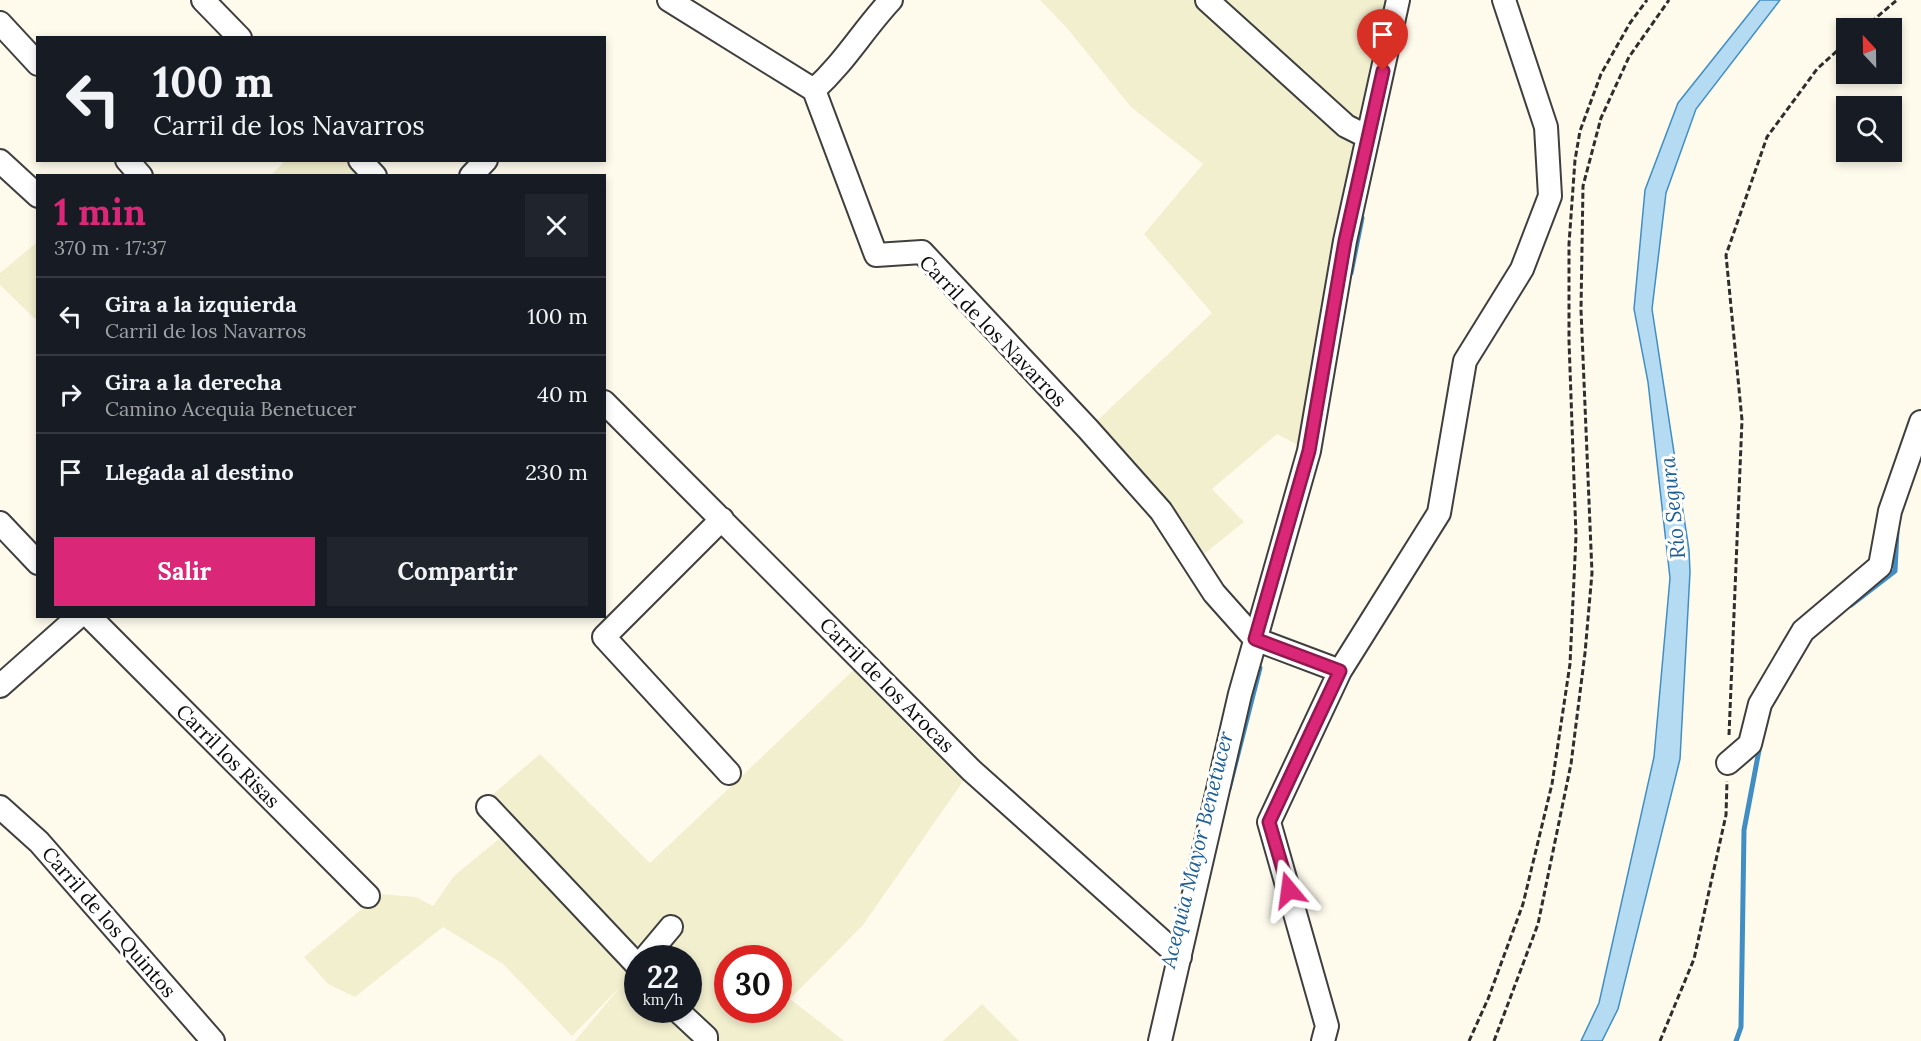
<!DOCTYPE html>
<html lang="es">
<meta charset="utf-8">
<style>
body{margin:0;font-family:Lora,serif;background:#20242c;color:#f1f3f6;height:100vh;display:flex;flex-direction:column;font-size:22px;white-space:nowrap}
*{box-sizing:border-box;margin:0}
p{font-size:20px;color:#9ea1a6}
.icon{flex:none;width:33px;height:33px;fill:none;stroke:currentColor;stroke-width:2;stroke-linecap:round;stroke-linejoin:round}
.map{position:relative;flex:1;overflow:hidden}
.sheet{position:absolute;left:36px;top:174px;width:570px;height:444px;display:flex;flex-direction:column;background:#171b24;border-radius:0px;box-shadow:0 3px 9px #0003}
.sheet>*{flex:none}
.top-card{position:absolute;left:36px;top:36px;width:570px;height:126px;border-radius:0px;box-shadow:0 3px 9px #0003;background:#171b24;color:#f1f3f6;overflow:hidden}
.needle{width:39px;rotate:338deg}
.fabs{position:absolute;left:1836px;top:18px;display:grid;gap:12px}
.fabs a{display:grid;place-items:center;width:66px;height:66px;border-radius:0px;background:#171b24;box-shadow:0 3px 9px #0003;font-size:30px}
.speed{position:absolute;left:624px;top:945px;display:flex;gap:12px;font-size:30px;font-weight:700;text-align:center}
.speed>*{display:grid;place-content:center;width:78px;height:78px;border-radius:50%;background:#171b24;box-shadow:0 3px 9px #0003;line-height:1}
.speed small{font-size:15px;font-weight:400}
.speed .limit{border:9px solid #d22;background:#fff;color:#111}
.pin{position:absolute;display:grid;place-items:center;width:51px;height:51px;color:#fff;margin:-62px -26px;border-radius:50% 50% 50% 0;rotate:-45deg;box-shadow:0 0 6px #0007}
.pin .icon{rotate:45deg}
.me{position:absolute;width:66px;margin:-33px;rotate:344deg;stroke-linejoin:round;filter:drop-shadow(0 0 4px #0008)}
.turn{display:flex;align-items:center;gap:21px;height:126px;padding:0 18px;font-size:27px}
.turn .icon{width:78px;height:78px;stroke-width:2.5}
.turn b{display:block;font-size:42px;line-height:51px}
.round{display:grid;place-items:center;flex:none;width:63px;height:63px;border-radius:0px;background:#20242c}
.head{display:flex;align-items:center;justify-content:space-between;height:102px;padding:0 18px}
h1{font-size:36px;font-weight:700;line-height:45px;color:#db2777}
.cta{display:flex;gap:12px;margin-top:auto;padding:12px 18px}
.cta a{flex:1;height:69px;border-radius:0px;background:#db2777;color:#fff;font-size:24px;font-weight:700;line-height:69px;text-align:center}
.cta a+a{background:#20242c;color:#f1f3f6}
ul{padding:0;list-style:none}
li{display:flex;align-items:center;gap:18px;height:78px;padding:0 18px;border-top:2px solid #363941}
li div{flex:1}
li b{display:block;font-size:22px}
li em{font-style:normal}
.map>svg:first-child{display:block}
.farmland{fill:#f2efcf;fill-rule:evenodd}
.water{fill:#b5dbf2;stroke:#418ec4;stroke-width:1.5}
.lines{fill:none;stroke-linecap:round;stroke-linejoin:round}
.stream{stroke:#418ec4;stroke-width:5}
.minor-casing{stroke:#3f3f3f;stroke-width:26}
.path{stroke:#2e2e2e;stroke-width:3;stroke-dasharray:6 3;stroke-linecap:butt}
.minor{stroke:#fff;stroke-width:22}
.route-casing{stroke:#8e194d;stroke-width:15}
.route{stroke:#db2777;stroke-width:10}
.labels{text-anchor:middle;stroke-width:6;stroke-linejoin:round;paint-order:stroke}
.street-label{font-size:20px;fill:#0c0c0c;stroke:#fff}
.water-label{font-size:21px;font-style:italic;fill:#1e6096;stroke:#fff}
</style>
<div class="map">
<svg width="1921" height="1041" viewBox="0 0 1921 1041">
<rect width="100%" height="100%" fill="#fefbed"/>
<path class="farmland" d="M1040,0H1396L1309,451L1277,434L1212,489L1244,522L1194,562L1175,510L1088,429L1212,313L1144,234L1203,164L1131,107L1067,28Z
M286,160L347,161L362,175L270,176Z
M37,242V318H34L0,285V273Z
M863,661L971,770L863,925L790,999L844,1041H575L621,986L572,1036L503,964L443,927L355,997L328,984L304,957L380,894L416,897L433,906L454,876L505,834L485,801L540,754L650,863ZM638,958H688V1010H638ZM728,958H778V1010H728Z
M982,1004L1019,1041H943Z"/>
<path class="water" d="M1760,0H1780L1696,109L1666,193L1652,309L1689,550L1690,572L1680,759L1618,1009L1602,1041H1581L1599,1003L1654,757L1670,578L1648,382L1634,309L1645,190L1678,103Z"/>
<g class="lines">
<path class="stream" d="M1351,273L1362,218
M1851,605L1895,571L1897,531
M1229,789L1260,668
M1736,1041L1741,1027L1744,830L1760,745"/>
<g class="minor-casing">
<path id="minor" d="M203,0L240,38
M669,0L814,90L876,255L922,252L1088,429L1161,511L1214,593L1255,639L1340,671
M1207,0L1346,126L1368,137
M0,23L38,64
M814,90C845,62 863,30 891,0
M127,160L141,176
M360,160L375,176
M0,161L38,196
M471,176L486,160
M604,402L971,770L1180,957
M722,519L604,637L729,773
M0,523L38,563
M89,616L368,896
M0,686L79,616
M1728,763L1750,744L1760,704L1803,631L1880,566L1890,511L1921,422
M0,807L39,842L213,1041
M488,807L638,966
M645,958L671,927
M677,1010L706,1037V1041
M1160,1041L1240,694L1309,451L1345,241L1398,0
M1323,1041L1327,1026L1269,822L1340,671L1439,513L1465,361L1522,269L1550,196L1546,127L1504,0"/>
</g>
<path class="path" d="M1864,28L1897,0
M1729,735L1742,420L1726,255L1767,137L1817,69L1846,43
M1469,1041L1488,999L1523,904L1552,784L1570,664L1576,536L1569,341V244L1575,160L1580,131L1601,74L1630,23L1647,0
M1494,1041L1538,924L1571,764L1585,653L1592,573L1581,310L1583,186L1601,118L1629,57L1669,0
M1660,1041L1694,959L1726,815L1727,781"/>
<use href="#minor" class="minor"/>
</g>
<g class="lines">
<g class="route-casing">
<path id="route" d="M1289,890L1269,822L1340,671L1255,639L1309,451L1345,241L1383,71"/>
</g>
<use href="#route" class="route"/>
</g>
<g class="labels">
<g class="street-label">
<text transform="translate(993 331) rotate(46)" y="7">Carril de los Navarros</text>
<text transform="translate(887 685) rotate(45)" y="7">Carril de los Arocas</text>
<text transform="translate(228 756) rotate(45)" y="7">Carril los Risas</text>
<text transform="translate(109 922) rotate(49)" y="7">Carril de los Quintos</text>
</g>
<g class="water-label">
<text transform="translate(1673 508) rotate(-96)" y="7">Río Segura</text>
<text transform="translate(1197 850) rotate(-76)" y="7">Acequia Mayor Benetucer</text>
</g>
</g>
</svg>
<div class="fabs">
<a><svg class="needle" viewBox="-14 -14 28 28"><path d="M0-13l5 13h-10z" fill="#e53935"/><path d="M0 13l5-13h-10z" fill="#9ea1a6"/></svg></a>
<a><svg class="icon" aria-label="search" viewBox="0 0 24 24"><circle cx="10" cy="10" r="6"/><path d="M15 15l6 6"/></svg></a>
</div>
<div class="speed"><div>22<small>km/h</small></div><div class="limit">30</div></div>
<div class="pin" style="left:1383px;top:71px;background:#d93025"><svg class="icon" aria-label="arrive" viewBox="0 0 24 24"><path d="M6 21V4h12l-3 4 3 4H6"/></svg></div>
<svg class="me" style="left:1289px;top:890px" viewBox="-20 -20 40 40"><path d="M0-17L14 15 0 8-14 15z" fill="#db2777" stroke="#fff" stroke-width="4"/></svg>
<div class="top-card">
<div class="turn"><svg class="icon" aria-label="left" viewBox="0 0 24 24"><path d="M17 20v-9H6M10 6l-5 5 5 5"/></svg><div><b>100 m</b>Carril de los Navarros</div></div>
</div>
<section class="sheet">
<div class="head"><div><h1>1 min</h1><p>370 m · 17:37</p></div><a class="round"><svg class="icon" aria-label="close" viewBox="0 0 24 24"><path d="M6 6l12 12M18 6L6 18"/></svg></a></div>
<ul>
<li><svg class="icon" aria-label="left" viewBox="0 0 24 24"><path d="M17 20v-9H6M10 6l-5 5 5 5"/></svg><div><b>Gira a la izquierda</b><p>Carril de los Navarros</p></div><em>100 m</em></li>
<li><svg class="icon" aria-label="right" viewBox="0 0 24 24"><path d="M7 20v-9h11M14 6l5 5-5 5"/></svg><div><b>Gira a la derecha</b><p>Camino Acequia Benetucer</p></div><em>40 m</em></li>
<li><svg class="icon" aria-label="arrive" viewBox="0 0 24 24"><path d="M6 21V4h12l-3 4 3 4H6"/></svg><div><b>Llegada al destino</b></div><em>230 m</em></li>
</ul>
<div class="cta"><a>Salir</a><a>Compartir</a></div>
</section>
</div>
